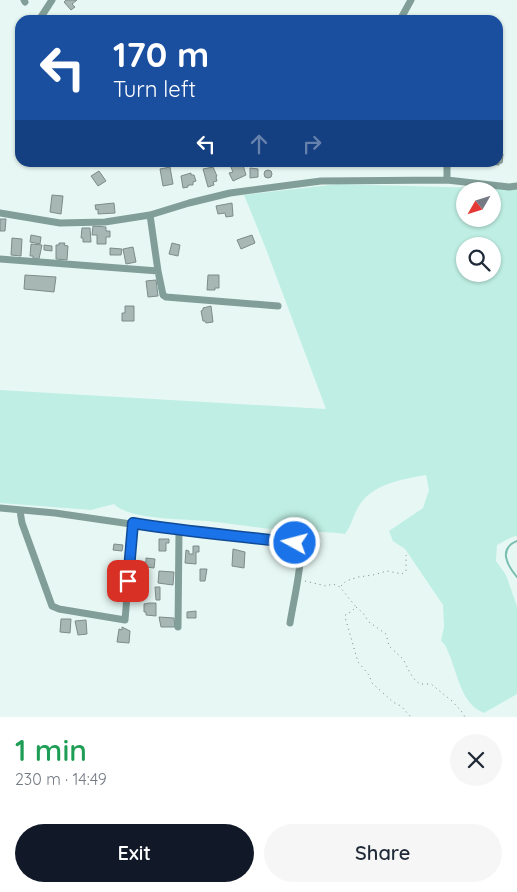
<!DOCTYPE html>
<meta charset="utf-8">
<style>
body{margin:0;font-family:Quicksand,sans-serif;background:#f6f6f7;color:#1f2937;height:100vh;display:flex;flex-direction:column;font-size:19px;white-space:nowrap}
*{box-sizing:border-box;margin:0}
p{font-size:16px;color:#747a83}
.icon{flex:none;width:28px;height:28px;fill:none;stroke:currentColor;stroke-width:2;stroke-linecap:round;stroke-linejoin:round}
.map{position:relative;height:717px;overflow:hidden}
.drawer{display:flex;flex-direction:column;background:#fff;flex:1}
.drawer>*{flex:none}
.banner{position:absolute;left:15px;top:15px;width:488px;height:152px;border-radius:15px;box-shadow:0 1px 4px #0004;background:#1a4fa0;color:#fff;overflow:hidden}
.needle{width:32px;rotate:231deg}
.fabs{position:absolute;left:456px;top:182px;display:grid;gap:10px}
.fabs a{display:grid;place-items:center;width:45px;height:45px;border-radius:50%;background:#fff;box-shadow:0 1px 4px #0004;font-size:25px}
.pin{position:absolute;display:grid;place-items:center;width:42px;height:42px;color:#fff;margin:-21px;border-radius:10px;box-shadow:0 2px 8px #0006}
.me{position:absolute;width:55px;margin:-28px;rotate:277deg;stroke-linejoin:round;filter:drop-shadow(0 0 4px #0008)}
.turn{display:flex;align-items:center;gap:18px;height:105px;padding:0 15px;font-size:22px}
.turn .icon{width:65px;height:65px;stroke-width:2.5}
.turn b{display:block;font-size:35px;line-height:42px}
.lanes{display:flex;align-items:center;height:48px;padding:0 15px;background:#0003;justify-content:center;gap:25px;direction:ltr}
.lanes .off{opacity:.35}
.round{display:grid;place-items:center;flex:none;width:52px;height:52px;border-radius:26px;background:#f6f6f7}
.overview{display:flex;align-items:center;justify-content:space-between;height:85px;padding:0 15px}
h1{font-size:30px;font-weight:600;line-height:38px;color:#1e9e55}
.primary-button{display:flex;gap:10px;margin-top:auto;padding:10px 15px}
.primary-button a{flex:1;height:58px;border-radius:30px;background:#111827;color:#fff;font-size:20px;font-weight:600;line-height:58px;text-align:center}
.primary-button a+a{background:#f6f6f7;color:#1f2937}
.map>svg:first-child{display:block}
.green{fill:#bfefe4;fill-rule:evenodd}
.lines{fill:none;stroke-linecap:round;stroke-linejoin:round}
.stream{stroke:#7abeb1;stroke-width:2}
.building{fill:#a7b7b4;stroke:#7d8c89}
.path{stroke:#798481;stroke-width:1;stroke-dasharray:1 4;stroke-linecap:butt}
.street{stroke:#829e98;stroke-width:7}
.route-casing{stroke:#114b97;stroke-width:12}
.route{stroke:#1a73e8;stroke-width:9}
</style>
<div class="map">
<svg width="517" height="717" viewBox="0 0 517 717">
<rect width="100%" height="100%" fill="#e7f8f4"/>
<path class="green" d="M338,184L517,189V536L512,537L497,545L496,561L506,575L517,606V694L484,713C461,704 458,675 449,654C447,649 446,645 441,641L444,627L443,605L405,549L393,541L389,531L423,508L429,490L426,475C403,479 372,484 359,506C353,515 352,525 345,534C324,531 304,532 284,530C258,528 233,524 207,521C185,519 129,520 114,504L91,510L0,503V390L326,409L266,249L244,195ZM465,191H492V219H465ZM465,246H492V274H465Z"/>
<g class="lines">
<path class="stream" d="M517,541C498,549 507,565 517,577"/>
</g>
<path class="building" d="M66,0H77L72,4L75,7L71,10L64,2Z
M498,147V153L503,154L502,163H499V165L487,164V162H498Z
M236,162H242L246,175L233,181L229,173L233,172L230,165Z
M170,167L173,184L163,186L160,169Z
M213,167L217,176L216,177L217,181L213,182L214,185L208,187L203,169Z
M250,168L258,169V177L250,178Z
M264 174a4 4 0 1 1 8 0a4 4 0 1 1-8 0Z
M99,171L106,181L98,186L91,176Z
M191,173V175H194L196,181L193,182V185H188V187L183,188L181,176Z
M52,195L63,196L61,214L50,212Z
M114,203L115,213L98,214V209L96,210L95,205Z
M232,203L233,216L226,217L225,213L218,214L216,206Z
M0,219H6L5,231H0Z
M93,226L106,227V231H110V237H106V244H97V235H92Z
M82,228H90L91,242H83V238H81Z
M31,235L41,237L40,244L30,242Z
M252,235L255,243L241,249L237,240Z
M12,238L22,239L21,256L11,255Z
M59,243H65L64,245L68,246L67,260L56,259V245H59Z
M172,243L180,245L178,256L169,254Z
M31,244L42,245L39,259L33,258V256H30Z
M44,245L52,246V251L44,250Z
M133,247L136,262L126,264L123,249Z
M110,248L122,249L121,255H110Z
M25,275L56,277L54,292L24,289Z
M208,275H219V288H215V290H207Z
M156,280L158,296L148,297L146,281Z
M125,306H134V321H122V313H125Z
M211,306L213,322L206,323L205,321H203L201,311L203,310V308Z
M159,539H169V543H166V551H159Z
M114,544L123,545L122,551L113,550Z
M193,546H199V552H196V564L185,563L186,550L189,551V554H193Z
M233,549L245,552L244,568L232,566Z
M146,558L155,559L154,568L138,566V562H146Z
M200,569H207L205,581H200Z
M159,571L174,572L173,585L158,583Z
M155,587H160V600H156Z
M149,603H156V616L146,615V612H144V604Z
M196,611V618H187V612Z
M159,617L174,618L175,627H161Z
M61,619H71L70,633L60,632Z
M86,620L87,634L78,635L75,621Z
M122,627L130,631L129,643L117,642L119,629L122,630Z"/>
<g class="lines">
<path class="path" d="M305,581L326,586L333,584L340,587L356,607L351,612L346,614L345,617L358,662L369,675L372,683L393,702L401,706L411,717
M341,586L346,581L358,577L373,575L387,571L402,574L406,571V555
M356,607L363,613L369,622L386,634L389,646L403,659L410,673L415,680L420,684H431L452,701L462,712L465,717"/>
<path class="street" d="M24,0L25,2
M39,20L52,0
M400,20L411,0
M447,180V162
M0,213L60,223L105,222L150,215L189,203L230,193L321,181L447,180L509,187L517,186
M0,259L158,271L150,215
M158,271L163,295L166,297L278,306
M0,508L55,513L179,531L228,534L295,543L301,547C301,572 294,598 290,623
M20,511L22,523L52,606L59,609L125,620L133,523
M178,627L179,531"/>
</g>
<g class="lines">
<g class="route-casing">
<path id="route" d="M128,581L133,523C187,532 241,536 295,543"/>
</g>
<use href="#route" class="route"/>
</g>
</svg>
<div class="fabs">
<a><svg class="needle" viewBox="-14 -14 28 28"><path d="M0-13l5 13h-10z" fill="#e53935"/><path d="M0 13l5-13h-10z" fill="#747a83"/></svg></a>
<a><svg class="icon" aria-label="search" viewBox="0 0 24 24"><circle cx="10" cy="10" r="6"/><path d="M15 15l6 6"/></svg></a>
</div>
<div class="pin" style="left:128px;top:581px;background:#d93025"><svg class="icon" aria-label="arrive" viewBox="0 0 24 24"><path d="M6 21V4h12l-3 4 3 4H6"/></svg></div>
<svg class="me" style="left:295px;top:543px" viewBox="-20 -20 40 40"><circle r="17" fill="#1a73e8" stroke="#fff" stroke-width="3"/><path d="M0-11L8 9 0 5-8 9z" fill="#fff"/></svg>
<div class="banner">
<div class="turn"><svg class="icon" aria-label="left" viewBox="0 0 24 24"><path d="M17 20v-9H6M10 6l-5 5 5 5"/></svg><div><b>170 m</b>Turn left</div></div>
<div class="lanes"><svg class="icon" aria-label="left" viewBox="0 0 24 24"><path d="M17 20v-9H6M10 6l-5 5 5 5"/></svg><svg class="icon off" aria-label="ahead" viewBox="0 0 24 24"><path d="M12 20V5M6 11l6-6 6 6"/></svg><svg class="icon off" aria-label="right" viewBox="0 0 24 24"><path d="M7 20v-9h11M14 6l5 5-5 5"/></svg></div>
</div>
</div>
<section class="drawer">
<div class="overview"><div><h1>1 min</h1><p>230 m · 14:49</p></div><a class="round"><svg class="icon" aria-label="close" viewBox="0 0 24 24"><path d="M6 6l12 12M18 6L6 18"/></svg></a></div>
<div class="primary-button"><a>Exit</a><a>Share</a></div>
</section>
